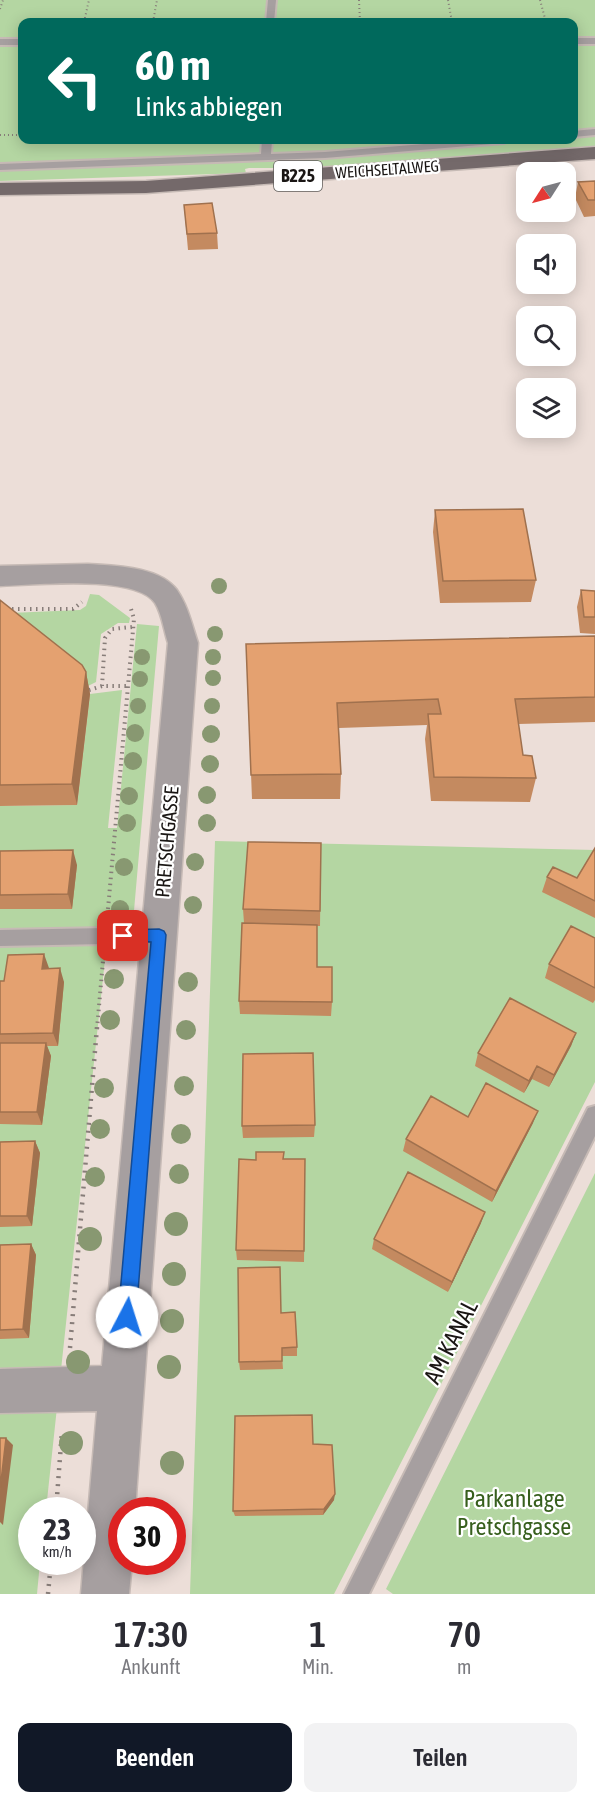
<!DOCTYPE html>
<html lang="de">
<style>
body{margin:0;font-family:"Asap Condensed",sans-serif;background:#f2f2f3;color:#2b2b33;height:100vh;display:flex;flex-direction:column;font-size:22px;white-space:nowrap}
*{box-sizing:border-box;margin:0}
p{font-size:20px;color:#7c7c81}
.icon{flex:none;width:33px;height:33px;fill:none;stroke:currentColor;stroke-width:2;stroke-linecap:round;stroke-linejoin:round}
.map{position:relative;height:1594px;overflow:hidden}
.drawer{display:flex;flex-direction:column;background:#fff;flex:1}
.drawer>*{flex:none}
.guide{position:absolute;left:18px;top:18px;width:560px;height:126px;border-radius:12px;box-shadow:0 3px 15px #0003;background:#00695c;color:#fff;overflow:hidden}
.needle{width:39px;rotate:234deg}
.controls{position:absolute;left:516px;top:162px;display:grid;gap:12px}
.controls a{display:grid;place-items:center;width:60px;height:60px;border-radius:12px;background:#fff;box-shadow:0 3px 15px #0003;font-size:30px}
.speed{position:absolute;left:18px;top:1497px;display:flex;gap:12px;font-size:30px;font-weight:700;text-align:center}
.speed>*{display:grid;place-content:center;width:78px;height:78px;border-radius:50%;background:#fff;box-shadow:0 3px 15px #0003;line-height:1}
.speed small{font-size:15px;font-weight:400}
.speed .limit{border:9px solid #d22;background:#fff;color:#111}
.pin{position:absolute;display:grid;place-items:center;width:51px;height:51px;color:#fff;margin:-26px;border-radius:12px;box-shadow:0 3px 9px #0006}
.me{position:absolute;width:66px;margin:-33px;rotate:5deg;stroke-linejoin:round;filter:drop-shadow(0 0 4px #0008)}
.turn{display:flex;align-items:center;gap:21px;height:126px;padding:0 18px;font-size:27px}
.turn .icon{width:78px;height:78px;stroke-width:2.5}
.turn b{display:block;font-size:42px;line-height:51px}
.eta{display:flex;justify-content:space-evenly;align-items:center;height:102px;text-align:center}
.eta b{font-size:36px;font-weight:600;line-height:42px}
.action{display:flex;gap:12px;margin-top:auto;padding:12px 18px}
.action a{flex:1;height:69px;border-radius:12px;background:#111827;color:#fff;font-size:24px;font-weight:600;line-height:69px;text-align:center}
.action a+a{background:#f2f2f3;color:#2b2b33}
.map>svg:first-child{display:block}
.green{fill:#b4d6a2;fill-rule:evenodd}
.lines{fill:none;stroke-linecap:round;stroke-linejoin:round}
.service-casing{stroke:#c6bab5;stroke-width:4}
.minor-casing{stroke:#c6bab5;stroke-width:3}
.primary-casing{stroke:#c6bab5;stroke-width:3}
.path-far2{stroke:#877d79;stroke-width:2;stroke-dasharray:1 3;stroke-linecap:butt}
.path-far1{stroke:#877d79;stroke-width:4;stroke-dasharray:1.5 4.5;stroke-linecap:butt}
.path{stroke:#877d79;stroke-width:4.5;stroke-dasharray:2 6;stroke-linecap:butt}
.service{fill:#a69fa0;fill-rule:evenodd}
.minor{fill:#a69fa0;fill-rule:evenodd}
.primary{fill:#74696a;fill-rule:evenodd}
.tree{fill:#889871}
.wall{fill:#c48a60}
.shaded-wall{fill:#a0714e}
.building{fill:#e4a170;stroke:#a0714e;stroke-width:1.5}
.route{fill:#1a73e8;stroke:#114b97;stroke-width:1.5}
.labels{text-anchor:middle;stroke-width:4.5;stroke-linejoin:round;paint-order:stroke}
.far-street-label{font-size:16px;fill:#1a1614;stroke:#fff}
.shield{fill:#fff;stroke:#5f5c5a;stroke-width:1.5}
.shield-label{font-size:18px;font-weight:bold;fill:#1a1614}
.street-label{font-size:20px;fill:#1a1614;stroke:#fff}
.near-street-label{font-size:24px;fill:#1a1614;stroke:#fff}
.near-park-label{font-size:24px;fill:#375f1d;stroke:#fff}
</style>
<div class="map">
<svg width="595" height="1594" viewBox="0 0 595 1594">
<rect width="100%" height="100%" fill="#ecded8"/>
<path class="green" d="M0,0H595V146L278,171L277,168H249L245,169L246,173L0,181ZM22,22H573V140H22Z
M90,594L99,595L130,618L129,623H118L101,634L96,682L86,687L10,613L80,610L86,606Z
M137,624L159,626L133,922H109L46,1510H32V1562H40L37,1594H0V806L77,805L90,694L122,690L108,828H117Z
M215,841L595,850V1082L334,1594H190Z
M595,1173V1594H393L386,1589Z"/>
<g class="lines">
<g class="service-casing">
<path id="service" d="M268,0H276L274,22H266Z
M573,38H595V44H573Z
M0,39H22V45H0Z
M595,129V135L573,137V131Z
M262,140H272L271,154L325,152L474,140H509L504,143L325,158L0,170V164L261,154Z
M159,927L165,930L168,935L165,940L159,943L0,946V930Z
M595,1106V1136L369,1594H344L588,1108Z"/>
</g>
<g class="minor-casing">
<path id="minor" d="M88,564C115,566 159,566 177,590C188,606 192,625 198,643L135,1510H122V1562H132L129,1594H81L97,1411L0,1413V1369L102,1366L168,643C164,631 162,614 155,603C136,574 32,585 0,586V566Z"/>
</g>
<g class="primary-casing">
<path id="primary" d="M595,147V159L146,193L0,195V183L146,181Z"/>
</g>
<path class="path-far2" d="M359,0L360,22
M448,0L452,22
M540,0L546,22
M0,9L3,0
M84,22L89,0
M153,22L157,0
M0,135H22"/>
<path class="path-far1" d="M6,609H73L82,602
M102,686L105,638L112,629L132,627
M89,690L102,686H127
M108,909L134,619L131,609
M97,1029L103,961"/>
<path class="path" d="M70,1348L97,1027
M56,1510L62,1431
M48,1594L51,1562"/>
<use href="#service" class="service"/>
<use href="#minor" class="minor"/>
<use href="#primary" class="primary"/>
</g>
<g class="tree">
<circle cx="219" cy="586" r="8"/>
<circle cx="215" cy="634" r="8"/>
<circle cx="142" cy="657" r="8"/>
<circle cx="213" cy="657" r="8"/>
<circle cx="213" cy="678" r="8"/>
<circle cx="140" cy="679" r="8"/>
<circle cx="138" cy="706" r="8"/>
<circle cx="212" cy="706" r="8"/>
<circle cx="135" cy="733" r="9"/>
<circle cx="211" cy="734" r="9"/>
<circle cx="133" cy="761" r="9"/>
<circle cx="210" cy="764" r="9"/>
<circle cx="207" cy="795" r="9"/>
<circle cx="129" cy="796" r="9"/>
<circle cx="127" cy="823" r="9"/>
<circle cx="207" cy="823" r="9"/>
<circle cx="195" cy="862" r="9"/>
<circle cx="124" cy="867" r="9"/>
<circle cx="193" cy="905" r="9"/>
<circle cx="120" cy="909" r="9"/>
<circle cx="114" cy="979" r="10"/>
<circle cx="188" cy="982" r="10"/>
<circle cx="110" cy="1020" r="10"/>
<circle cx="186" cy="1030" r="10"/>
<circle cx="184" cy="1086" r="10"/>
<circle cx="104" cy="1088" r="10"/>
<circle cx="100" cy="1129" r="10"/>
<circle cx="181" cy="1134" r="10"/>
<circle cx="179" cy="1174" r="10"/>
<circle cx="95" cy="1177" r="10"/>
<circle cx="176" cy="1224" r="12"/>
<circle cx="90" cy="1239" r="12"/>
<circle cx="174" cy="1274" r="12"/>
<circle cx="172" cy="1321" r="12"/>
<circle cx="78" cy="1362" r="12"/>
<circle cx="169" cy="1367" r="12"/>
<circle cx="71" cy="1443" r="12"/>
<circle cx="172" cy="1463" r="12"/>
</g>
<path class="wall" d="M595,181V216L584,217L575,198L578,182Z
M184,205L217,233L218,249L188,250Z
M435,510L536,580L531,602L440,603L433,532Z
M581,590L595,591V634L580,633L577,607Z
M0,600L86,672L90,694L77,805L0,806Z
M595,636V722L518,724L523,755L536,778L530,802L431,801L425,739L427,725L339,728L341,774L340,799H252L246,644Z
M321,843L320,926H317V967L332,1002L331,1016L240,1014L239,1001L244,923L243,909Z
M595,848V918L542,892L547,877L577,878Z
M0,851L77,865L72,909H0Z
M595,938V1000L593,1003L545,978L549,964Z
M49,969L64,982L58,1046H47L51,1056L42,1125L0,1124V981H4Z
M576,1033L571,1046L549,1087L532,1079L524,1093L475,1066L478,1053Z
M468,1117L533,1123L492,1202L403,1151L406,1139Z
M315,1125L314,1137L243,1138L242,1126Z
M35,1141L40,1153L32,1226L0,1227V1142Z
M284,1159H305L304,1262L237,1260L236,1250Z
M481,1223L448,1292L372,1249L374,1239Z
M31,1244L36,1255L29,1338L0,1339V1245Z
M281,1313L297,1347V1356H282L283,1369L240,1370L239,1362Z
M313,1444L334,1500L323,1515L235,1516L233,1511Z"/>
<path class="shaded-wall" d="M86,672L90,694L77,805L72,784Z
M73,850L77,865L72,909L68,894Z
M44,954L49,968L47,983L42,969Z
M60,968L64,982L58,1046L53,1033Z
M576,1033L571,1046L549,1087L554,1075Z
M46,1043L51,1056L42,1125L37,1112Z
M537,1066L532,1079L524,1093L529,1081Z
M538,1111L533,1123L492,1202L496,1191Z
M35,1141L40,1153L32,1226L27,1216Z
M485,1212L481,1223L448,1292L452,1282Z
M31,1244L36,1255L29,1338L23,1329Z
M6,1438L13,1445L3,1525L0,1522V1490Z
M335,1494L334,1500L323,1515L324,1509Z"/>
<path class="building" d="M595,181V200H588L578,182Z
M212,203L217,233L187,234L184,205Z
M523,509L536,580L443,581L435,510Z
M581,590L595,591V617H584Z
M0,600L82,665L86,672L72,784L0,785Z
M595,636V697L515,699L523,755L532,756L536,778L434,777L428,714H441L438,699L337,703L341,774L251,775L246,644Z
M248,842L321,843L320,911L243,909Z
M595,848V901L547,877L553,867L577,878Z
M73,850L68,894L0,895V851Z
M242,923L317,925V967H332V1002L239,1001Z
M571,926L595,938V988L549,964Z
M44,954L42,969L60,968L53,1033L0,1034V981H4L8,955Z
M510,998L576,1033L554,1075L537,1066L529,1081L478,1053Z
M0,1043H46L37,1112H0Z
M313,1053L315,1125L242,1126L243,1054Z
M486,1083L538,1111L496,1191L406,1139L431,1096L468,1117Z
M35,1141L27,1216H0V1142Z
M256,1152H284L283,1159H305L304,1251L236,1250L239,1159L256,1160Z
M408,1172L485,1212L452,1282L374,1239Z
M31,1244L23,1329L0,1330V1245Z
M280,1267L281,1313L295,1312L297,1347L282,1348V1361L239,1362L238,1268Z
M312,1415L313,1444L332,1445L335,1494L324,1509L233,1511L235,1416Z
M0,1438H6L0,1490Z"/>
<path class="route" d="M159,929L164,931L166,935L136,1317L133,1323L127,1326L120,1323L118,1317L151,942L118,941L116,936L118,932L123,930Z"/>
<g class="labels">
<g class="far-street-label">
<text transform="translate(387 169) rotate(-4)" y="6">WEICHSELTALWEG</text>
</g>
<rect class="shield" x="274" y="161" width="48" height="30" rx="4.5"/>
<g class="shield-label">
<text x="298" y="182">B225</text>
</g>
<g class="street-label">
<text transform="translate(167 842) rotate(-85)" y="7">PRETSCHGASSE</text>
</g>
<g class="near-street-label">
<text transform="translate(451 1342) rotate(-63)" y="8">AM KANAL</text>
</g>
<g class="near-park-label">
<text x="514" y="1507">Parkanlage<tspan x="514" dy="28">Pretschgasse</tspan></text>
</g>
</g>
</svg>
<div class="controls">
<a><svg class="needle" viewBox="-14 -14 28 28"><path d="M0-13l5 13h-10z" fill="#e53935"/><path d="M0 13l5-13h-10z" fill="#7c7c81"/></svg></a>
<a><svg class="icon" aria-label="sound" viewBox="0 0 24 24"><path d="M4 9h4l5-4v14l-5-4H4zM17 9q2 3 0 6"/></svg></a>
<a><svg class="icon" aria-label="search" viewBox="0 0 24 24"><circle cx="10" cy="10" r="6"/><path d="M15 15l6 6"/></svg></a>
<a><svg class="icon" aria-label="layers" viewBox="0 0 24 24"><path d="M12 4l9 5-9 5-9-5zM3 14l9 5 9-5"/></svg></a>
</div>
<div class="speed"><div>23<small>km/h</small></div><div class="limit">30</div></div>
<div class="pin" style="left:123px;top:936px;background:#d93025"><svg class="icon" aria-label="arrive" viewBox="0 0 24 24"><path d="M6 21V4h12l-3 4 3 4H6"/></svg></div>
<svg class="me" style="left:127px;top:1317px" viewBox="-20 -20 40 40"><circle r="19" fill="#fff"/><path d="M0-13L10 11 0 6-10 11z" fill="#1a73e8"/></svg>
<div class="guide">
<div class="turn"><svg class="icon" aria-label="left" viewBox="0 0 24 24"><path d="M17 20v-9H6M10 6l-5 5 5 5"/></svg><div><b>60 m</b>Links abbiegen</div></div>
</div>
</div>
<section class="drawer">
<div class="eta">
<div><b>17:30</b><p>Ankunft</p></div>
<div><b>1</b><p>Min.</p></div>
<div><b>70</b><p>m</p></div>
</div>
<div class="action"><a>Beenden</a><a>Teilen</a></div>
</section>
